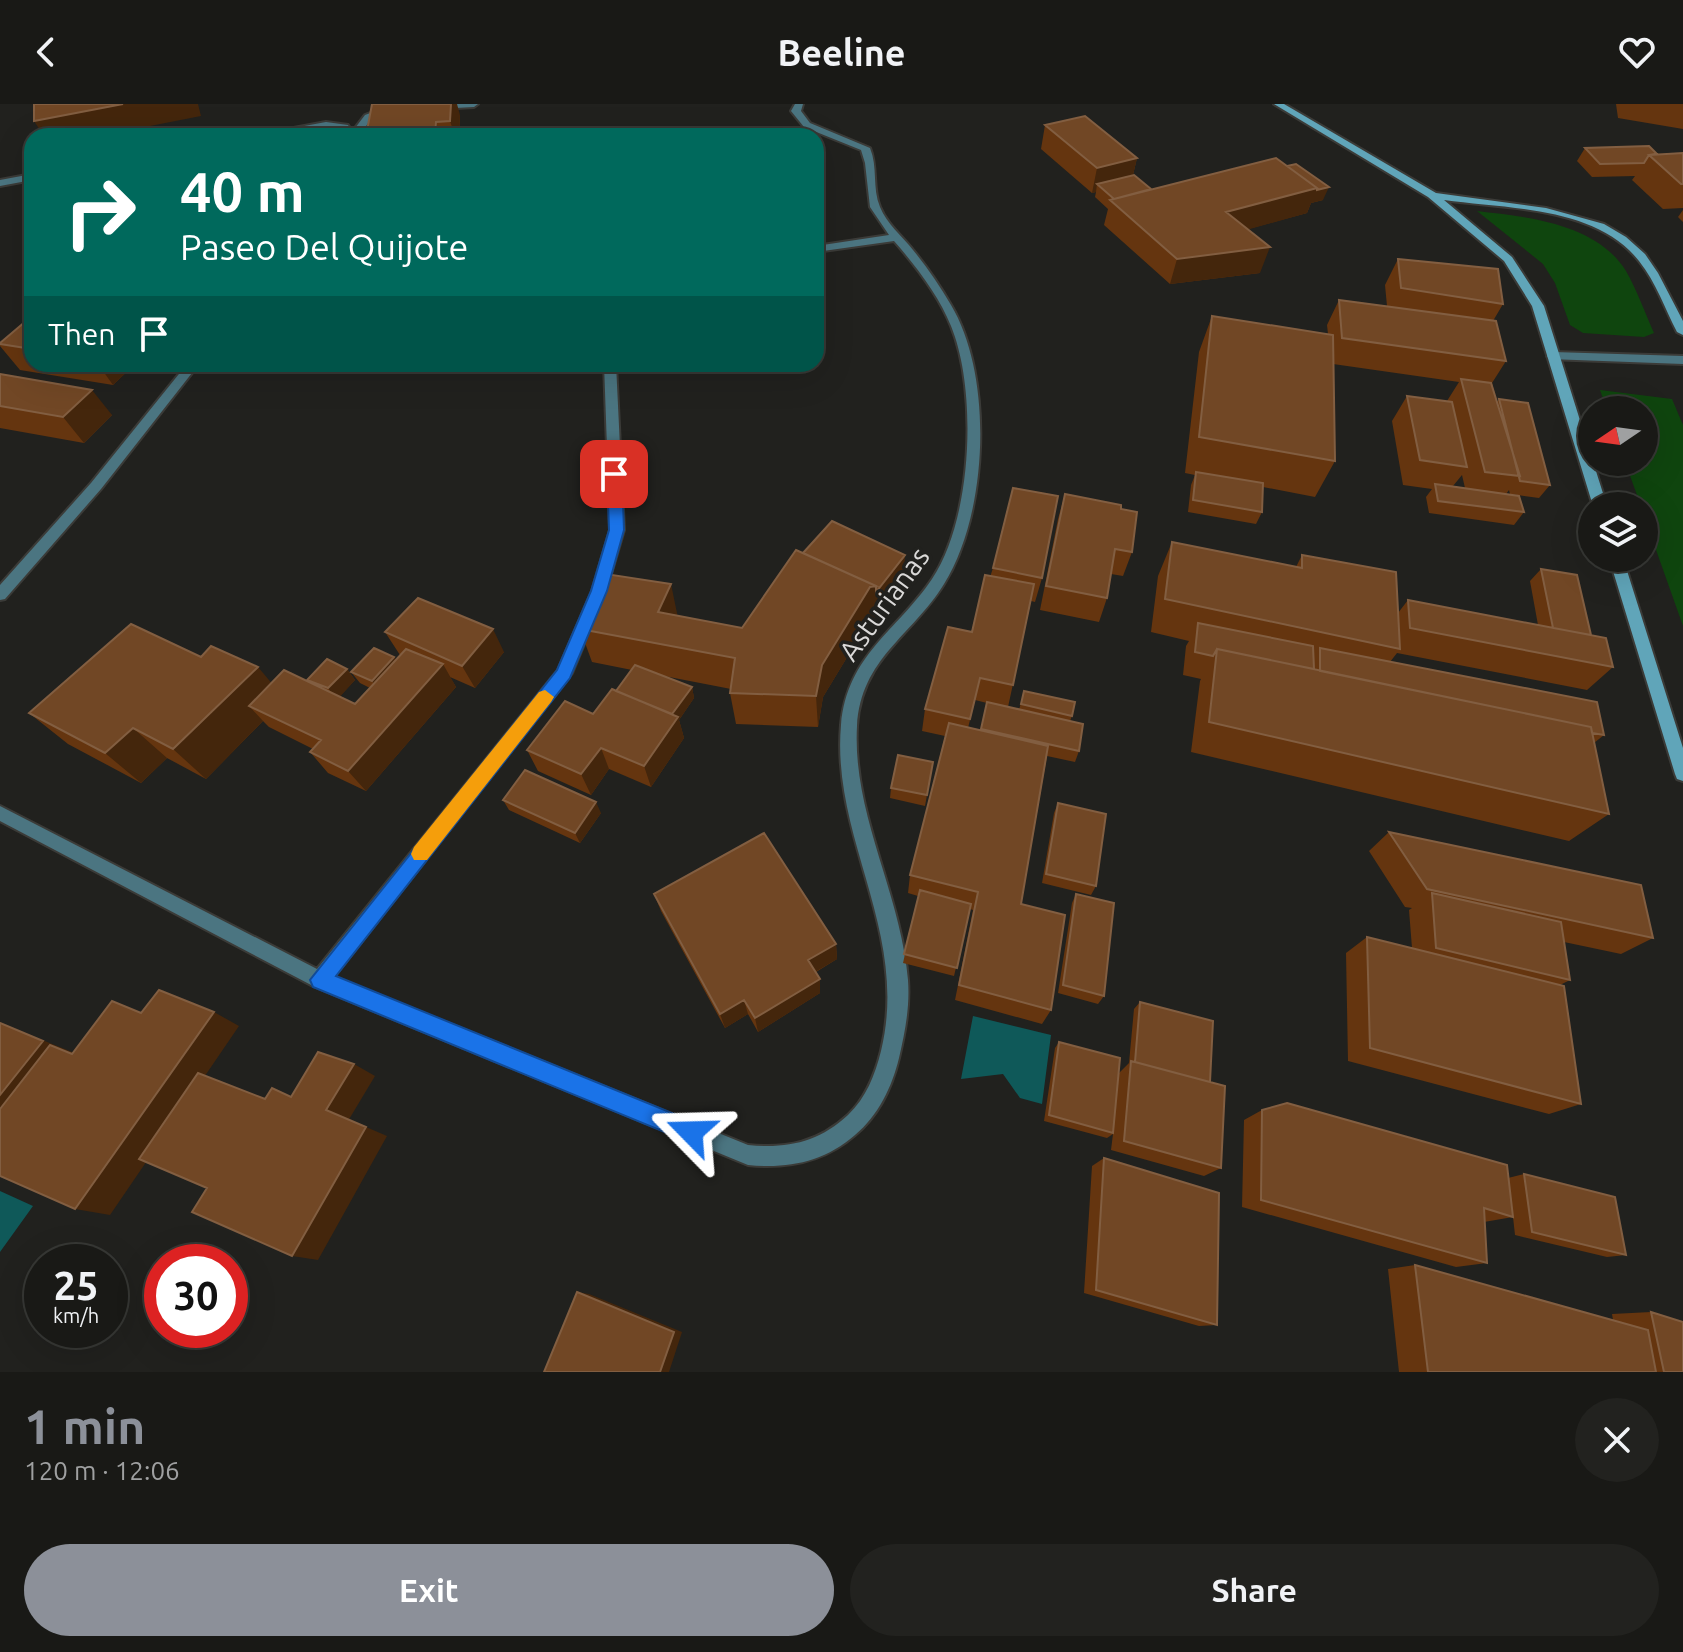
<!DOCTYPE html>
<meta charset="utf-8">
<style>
body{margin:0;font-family:Ubuntu,sans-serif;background:#22221f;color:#f1f3f6;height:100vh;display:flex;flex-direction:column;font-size:30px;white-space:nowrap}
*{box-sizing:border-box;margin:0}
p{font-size:26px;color:#9fa0a1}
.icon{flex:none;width:44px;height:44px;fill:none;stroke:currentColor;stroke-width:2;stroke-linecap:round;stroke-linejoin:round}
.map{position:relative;height:1268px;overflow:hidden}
.drawer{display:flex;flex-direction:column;background:#191916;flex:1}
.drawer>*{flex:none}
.top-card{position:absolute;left:24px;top:24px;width:800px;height:244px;border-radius:24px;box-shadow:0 8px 32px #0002,0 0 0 2px #373835;background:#00695c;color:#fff;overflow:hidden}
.needle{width:52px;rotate:257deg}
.tools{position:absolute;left:1578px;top:292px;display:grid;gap:16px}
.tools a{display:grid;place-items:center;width:80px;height:80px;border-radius:50%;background:#191916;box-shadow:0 8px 32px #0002,0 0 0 2px #373835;font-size:40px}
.speed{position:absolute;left:24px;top:1140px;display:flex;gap:16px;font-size:40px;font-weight:700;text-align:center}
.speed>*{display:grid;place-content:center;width:104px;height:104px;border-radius:50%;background:#191916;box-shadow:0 8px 32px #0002,0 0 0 2px #373835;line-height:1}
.speed small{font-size:20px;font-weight:400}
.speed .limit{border:12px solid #d22;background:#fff;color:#111}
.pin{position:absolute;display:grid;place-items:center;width:68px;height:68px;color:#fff;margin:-34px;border-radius:16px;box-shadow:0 4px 12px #0006}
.me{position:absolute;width:88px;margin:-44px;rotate:292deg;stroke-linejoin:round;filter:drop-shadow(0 0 6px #0008)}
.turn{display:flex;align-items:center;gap:28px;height:168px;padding:0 24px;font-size:36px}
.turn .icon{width:104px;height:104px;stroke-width:2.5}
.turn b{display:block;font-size:56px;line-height:68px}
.then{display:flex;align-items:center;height:76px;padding:0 24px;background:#0003;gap:16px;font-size:30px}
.round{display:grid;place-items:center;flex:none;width:84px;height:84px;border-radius:42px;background:#22221f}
.summary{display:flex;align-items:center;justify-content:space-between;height:136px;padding:0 24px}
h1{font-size:48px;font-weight:700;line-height:60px;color:#8c9099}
.primary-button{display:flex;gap:16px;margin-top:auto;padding:16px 24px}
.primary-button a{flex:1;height:92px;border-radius:48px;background:#8c9099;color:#fff;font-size:32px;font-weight:700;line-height:92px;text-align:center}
.primary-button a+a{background:#22221f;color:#f1f3f6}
header{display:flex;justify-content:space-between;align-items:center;height:104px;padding:0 24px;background:#191916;font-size:36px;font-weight:700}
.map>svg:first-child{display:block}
.green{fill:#0f450e}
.water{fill:#0f5959}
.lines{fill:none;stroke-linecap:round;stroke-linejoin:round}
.minor-casing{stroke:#3b3b38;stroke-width:4}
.tertiary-casing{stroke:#3b3b38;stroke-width:4}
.secondary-casing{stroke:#3b3b38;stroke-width:4}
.minor{fill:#4b7581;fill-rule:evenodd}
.tertiary{fill:#4b7581;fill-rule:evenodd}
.secondary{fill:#60a5b9;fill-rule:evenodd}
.wall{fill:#65350f;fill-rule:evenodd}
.shaded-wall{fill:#44260c}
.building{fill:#714725;stroke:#825e41;stroke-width:2}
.route{fill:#1a73e8;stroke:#114b97;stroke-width:2}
.slow{fill:#f59e0b}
.labels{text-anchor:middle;stroke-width:7;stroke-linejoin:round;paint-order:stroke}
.street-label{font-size:28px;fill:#dad9d8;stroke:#21211e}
</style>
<header><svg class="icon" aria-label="back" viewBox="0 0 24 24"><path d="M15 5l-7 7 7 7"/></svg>Beeline<svg class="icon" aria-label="heart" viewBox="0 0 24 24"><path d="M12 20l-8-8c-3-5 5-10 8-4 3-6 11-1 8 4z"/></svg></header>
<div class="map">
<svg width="1683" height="1268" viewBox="0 0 1683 1268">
<rect width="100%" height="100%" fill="#21211e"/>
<path class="green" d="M1477,107C1527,113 1596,119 1626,167C1637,186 1645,209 1654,229L1644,233L1583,229L1570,221L1555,179L1543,160Z
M1600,286L1672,295L1683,321V522L1644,412V402H1641L1625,358H1644V306H1607Z"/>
<path class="water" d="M973,912L1051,931L1042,1000L1020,994L1003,970L961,975Z
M0,1087L33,1102L0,1148Z"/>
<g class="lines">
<g class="minor-casing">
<path id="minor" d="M433,0H478L474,3L436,5L432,2Z
M795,0H803L801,7L810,19L870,44C878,63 872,84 880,103C887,120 902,132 913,146C927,163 940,182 951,201C994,273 988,410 944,480C912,532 861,554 857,622C852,710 901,789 908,876C910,903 905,928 899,954C892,983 878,1012 855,1031C824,1058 788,1065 748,1061L313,882L0,717V702L317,865L558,566L592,487L610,426L604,260H616L624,426L606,487L572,569L334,873L748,1041C787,1045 819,1038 848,1011C866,994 875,971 881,947C910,828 831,735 841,621C847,551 897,527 932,475C972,416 978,288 951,222C939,192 916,162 894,137L816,148V142L889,131L870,103L865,59L861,46L804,23L791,7Z
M389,2L394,5L392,7L371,15L359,32H345L342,25C311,22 281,32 250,32L326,18L348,21L352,28L365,11Z
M32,70V76L0,82V76Z
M187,260H199L101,385L5,495L0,496V481L91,379Z"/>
</g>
<g class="tertiary-casing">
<path id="tertiary" d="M1553,248L1683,252V260L1549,255L1547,252Z"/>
</g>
<g class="secondary-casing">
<path id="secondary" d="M1274,0H1284L1436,89L1546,104L1604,120L1626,133L1645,150L1658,169L1683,217V231L1677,228C1665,205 1656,178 1639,157C1596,102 1507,105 1444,96L1512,153L1544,202L1607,402H1593L1532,202L1504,157L1428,93Z
M1609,454H1623L1683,644V677L1677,675L1675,670Z"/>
</g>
<use href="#minor" class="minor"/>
<use href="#tertiary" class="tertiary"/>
<use href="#secondary" class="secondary"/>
</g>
<path class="wall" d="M1616,0H1683V25L1618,14Z
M460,11L459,32H366Z
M1045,21L1137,54L1133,71L1151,85L1323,96L1311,99L1307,109L1248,125L1260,169L1170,180L1104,121L1108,105L1095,93L1096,88L1092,89L1041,45Z
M1585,44L1657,50L1683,49V104L1663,105L1632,76L1635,72L1592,73L1577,57Z
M1683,106V118L1678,113Z
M1398,155L1503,200L1493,217L1506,257L1492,279L1497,298L1499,295L1550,381L1539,394L1510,390L1509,386L1506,390L1524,408L1514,421L1429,409L1426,393L1432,385L1403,381L1392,317L1407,292L1447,297L1459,278L1333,260L1335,357L1315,393L1263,383L1262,408L1256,420L1188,408L1191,381L1195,371L1185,369L1199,248L1212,212L1328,230L1327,221L1339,196L1387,202L1385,181ZM1462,371L1465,384L1453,382Z
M32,212V260H135L113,281L20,266L0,242V239Z
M0,270L112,311L84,339L0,324Z
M1065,390L1132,448L1123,472L1111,470L1107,494L1099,518L1040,506L1058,415Z
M1172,438L1296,463L1302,451L1398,509L1408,496L1538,521L1530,477L1541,465L1591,531L1613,563L1587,586L1397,549L1390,558L1604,631L1594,639L1609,710L1569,737L1191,648L1200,577L1201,575L1183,571L1186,542L1189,537L1151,528L1158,472Z
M803,449L904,475L875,512V515L869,517L823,593L818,623L736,620L730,589L731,585L664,572L692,583L694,594L679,616L684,634L651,683L609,665L591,691L538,667L527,646L593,610L616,587L632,566L592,558L580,525L678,512L742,524Z
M993,464L1042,474L1035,498L1031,497L1008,603L1019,606L1024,587L1072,612L1070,617L1079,647L1075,658L1047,652L1021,800L1051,906L1042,920L955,896L973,806L970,805L954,872L903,859L918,792L908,789L910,771L945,632L922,627L925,605L972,528ZM975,596L987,599L981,626L968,624Z
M385,528L504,548L475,584L450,573L456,583L366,687L328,669L310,648L313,645L269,623L263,617L206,675L167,654L141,679L68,640L29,609L201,553L272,579L308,578L307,576L347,565L355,576L340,592L355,600L370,584L360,579L351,568L394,553L396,556L400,551Z
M933,658L925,702L890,694L891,684Z
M503,696L601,709L580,739L509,706Z
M1058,699L1096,782L1091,791L1042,779L1054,709Z
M1389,728L1653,834L1621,850L1564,838L1570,876L1560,881L1581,1000L1549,1010L1348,957L1346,849L1367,833L1412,844L1409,806L1412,804L1405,803L1369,747Z
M654,790L836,840L837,855L816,868L820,889L758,928L748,910L725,924L661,807Z
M1076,790L1104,892L1098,900L1058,889L1072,799Z
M1140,898L1210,978L1221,1064L1204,1072L1111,1046L1113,1030L1107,1034L1044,1017L1055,944L1059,938L1119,969L1129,959L1134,905Z
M1262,1006L1508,1074L1524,1070L1626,1151L1607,1153L1515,1131L1513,1113L1484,1118L1487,1159L1456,1163L1242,1103L1244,1016Z
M1104,1054L1217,1221L1199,1222L1084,1189L1092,1062Z
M1415,1161L1613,1216L1612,1210L1651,1208L1683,1268H1399L1388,1165Z"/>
<path class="shaded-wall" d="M123,0H198L201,12L99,32H44L34,17Z
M451,0H457L460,11L459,32H455L450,17Z
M436,18L440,32H435Z
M1137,54L1131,79L1097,80L1096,88L1092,89L1097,64Z
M1329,83L1323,96L1311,99L1307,109L1218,134L1226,108L1317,84Z
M1270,143L1260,169L1170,180L1177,155Z
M98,260H135L113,281Z
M92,286L112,311L84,339L63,313Z
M905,451L904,475L875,512V515L869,517L823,593L818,623L816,592L822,561L870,483Z
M671,480L678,514L658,508Z
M493,525L504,548L475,584L462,562Z
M394,553L402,565L380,588L372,577Z
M443,560L456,583L366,687L348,667Z
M258,563L285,595L249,602L263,617L206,675L173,645Z
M347,565L355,576L337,596L328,584Z
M692,583L694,594L679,616L684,634L651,683L644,662L671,612Z
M133,624L167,654L141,679L105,649Z
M601,644L609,665L591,691L581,670Z
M596,698L601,709L580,739L575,729Z
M836,840L837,855L810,871L808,856Z
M820,875V889L758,928L755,914Z
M744,896L748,910L725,924L720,910Z
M214,908L239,922L110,1111L75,1105Z
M0,919L77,950L0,1011Z
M354,960L375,972L348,1017L326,1006Z
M366,1023L387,1032L318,1156L292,1152Z
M577,1188L589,1190L682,1228L669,1268H660Z"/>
<path class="building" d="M34,0H123L34,17Z
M372,0H451L450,17L436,18L435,32H366Z
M1085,12L1137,54L1097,64L1045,21Z
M1649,42L1657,50L1649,51L1644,59L1600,60L1585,44Z
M1683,49V80H1681L1649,51Z
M1276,54L1317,84L1226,108L1270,143L1177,155L1110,96Z
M1296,60L1329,83L1317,86V84L1287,62Z
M1134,71L1151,85L1114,95L1097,80Z
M1398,155L1498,165L1503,200L1401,184Z
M1339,196L1496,217L1506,257L1342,234Z
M32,212V245L0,240V239Z
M1212,212L1333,231L1335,357L1199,333Z
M0,270L92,286L63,313L0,302Z
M1461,275L1491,279L1520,372L1485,368Z
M1407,292L1452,298L1467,363L1420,356Z
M1499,295L1528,299L1550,381L1520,377Z
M1196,368L1263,379L1262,408L1193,396Z
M1435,380L1519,392L1524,408L1438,397Z
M1013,384L1058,392L1042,474L993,464Z
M1065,390L1121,401V405L1137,408L1132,448L1115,445L1107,494L1046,482Z
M832,417L905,451L876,488V482L803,449Z
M1172,438L1302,464V451L1396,468L1400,545L1165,495Z
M796,446L876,482L870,483L822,561L816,592L730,589L735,554L580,525L606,470L671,480L658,508L742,524Z
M1541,465L1577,471L1591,531L1553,524Z
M985,471L1034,480L1013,581L980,574L970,615L925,605L948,523L972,528Z
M418,494L493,525L462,562L385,528Z
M1408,496L1606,534L1613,563L1410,524Z
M1198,519L1313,542L1314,565L1217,545L1213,552L1195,548Z
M131,520L201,553L211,542L258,563L173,645L133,624L105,649L29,609Z
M374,544L394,553L372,577L351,568Z
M1320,544L1597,598L1604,631L1592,629L1591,623L1320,567Z
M406,545L443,560L348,667L310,648L321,636L249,602L284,566L355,600Z
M1217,545L1591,623L1609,710L1209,618Z
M327,555L347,565L328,584L307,576Z
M635,561L692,583L672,610L616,587Z
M612,585L678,613L644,662L601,644L581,670L527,646L565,597L593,610Z
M1024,587L1075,598L1072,612L1021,600Z
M987,598L1083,620L1079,647L981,625Z
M949,619L1048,642L1021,800L1065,811L1051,906L959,881L978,788L910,771Z
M898,651L933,658L927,691L891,684Z
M525,666L596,698L575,729L503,696Z
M1058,699L1106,710L1096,782L1046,770Z
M1389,728L1641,781L1653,834L1427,785Z
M764,729L836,840L808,856L820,875L755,914L744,896L720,910L654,790Z
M920,786L971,800L957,864L904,850Z
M1432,789L1561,818L1570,876L1436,844Z
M1076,790L1114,799L1104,892L1063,881Z
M1367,833L1564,882L1581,1000L1370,944Z
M159,886L214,908L75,1105L0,1072V1005L50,941L72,950L112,897L141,909Z
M1140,898L1213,917L1210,978L1135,958Z
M0,919L43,937L0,991Z
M1059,938L1120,954L1113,1029L1049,1011Z
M318,948L354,960L326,1006L366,1023L292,1152L192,1108L207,1084L139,1055L198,969L265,995L272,984L291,993Z
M1131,957L1225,982L1221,1064L1124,1037Z
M1287,999L1507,1061L1513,1113L1484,1104L1487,1159L1261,1096L1262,1006Z
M1104,1054L1219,1089L1217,1221L1096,1186Z
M1524,1070L1615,1093L1626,1151L1532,1128Z
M1415,1161L1648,1226L1656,1268H1428Z
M577,1188L674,1228L660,1268H544Z
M1651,1208L1683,1218V1268H1664Z"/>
<path class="route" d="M614,365L622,370L624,426L607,487L570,574L336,872L699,1020L703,1028L699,1036L691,1039L313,883L310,876L557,566L591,487L609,426L607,370Z"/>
<path class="slow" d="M545,586L554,593L551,598L427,756H414L411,750L414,743L539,588Z"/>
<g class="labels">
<g class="street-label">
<text transform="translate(884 500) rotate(-54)" y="10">Asturianas</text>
</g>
</g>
</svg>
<div class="tools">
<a><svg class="needle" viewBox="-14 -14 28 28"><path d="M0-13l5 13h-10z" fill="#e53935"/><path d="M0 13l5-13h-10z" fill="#9fa0a1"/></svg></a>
<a><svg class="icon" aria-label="layers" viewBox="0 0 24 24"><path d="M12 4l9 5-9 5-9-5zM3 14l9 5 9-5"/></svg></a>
</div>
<div class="speed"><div>25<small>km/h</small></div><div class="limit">30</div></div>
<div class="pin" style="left:614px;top:370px;background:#d93025"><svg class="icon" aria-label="arrive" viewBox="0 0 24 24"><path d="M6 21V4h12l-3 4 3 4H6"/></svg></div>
<svg class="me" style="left:691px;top:1028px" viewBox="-20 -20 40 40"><path d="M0-17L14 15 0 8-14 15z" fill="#1a73e8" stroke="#fff" stroke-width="4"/></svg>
<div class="top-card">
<div class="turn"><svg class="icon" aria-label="right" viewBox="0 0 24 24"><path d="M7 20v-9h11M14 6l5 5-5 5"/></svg><div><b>40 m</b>Paseo Del Quijote</div></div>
<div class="then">Then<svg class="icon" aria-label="arrive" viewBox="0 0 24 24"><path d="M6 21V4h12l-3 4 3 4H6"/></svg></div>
</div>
</div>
<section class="drawer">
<div class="summary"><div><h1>1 min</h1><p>120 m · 12:06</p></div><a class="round"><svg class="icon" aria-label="close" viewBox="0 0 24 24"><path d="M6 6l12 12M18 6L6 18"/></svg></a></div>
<div class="primary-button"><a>Exit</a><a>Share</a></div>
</section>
